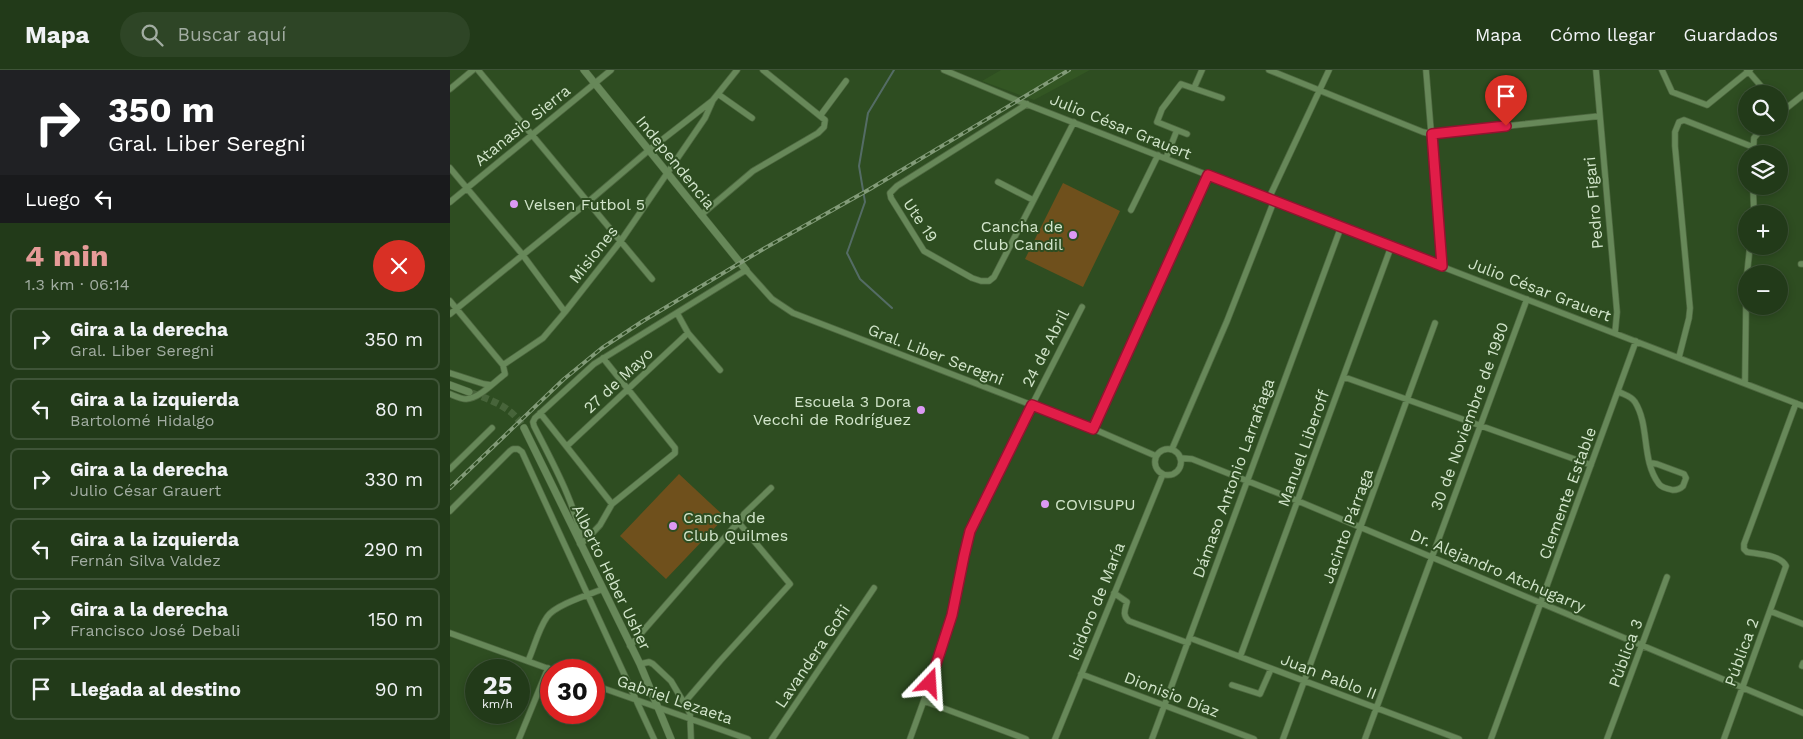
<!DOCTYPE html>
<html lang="es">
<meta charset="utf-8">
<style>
body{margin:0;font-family:"Work Sans",sans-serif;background:#2e4526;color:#f1f3f6;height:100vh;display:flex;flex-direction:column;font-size:19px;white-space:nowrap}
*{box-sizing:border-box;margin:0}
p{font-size:16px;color:#a2ada2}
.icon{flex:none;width:28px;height:28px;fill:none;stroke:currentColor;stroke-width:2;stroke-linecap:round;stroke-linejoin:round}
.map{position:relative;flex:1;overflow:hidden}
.side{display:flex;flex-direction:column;background:#223a19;width:450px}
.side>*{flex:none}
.banner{background:#202124;color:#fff;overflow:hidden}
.tools{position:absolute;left:1288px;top:15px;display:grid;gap:10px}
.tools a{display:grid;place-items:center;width:50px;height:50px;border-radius:50%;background:#223a19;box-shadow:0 2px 8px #0003,0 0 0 1px #3f5438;font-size:25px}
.speed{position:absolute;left:15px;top:589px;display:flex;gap:10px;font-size:25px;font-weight:700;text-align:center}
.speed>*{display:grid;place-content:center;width:65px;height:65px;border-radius:50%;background:#223a19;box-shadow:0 2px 8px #0003,0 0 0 1px #3f5438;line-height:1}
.speed small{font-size:12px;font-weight:400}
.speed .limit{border:8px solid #d22;background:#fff;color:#111}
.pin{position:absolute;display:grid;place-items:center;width:42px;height:42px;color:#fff;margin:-51px -21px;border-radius:50% 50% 50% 0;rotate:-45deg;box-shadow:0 0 5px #0007}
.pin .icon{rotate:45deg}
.me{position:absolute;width:55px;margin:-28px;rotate:20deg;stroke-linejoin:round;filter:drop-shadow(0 0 4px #0008)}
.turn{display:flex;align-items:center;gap:18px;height:105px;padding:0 25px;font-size:22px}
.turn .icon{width:65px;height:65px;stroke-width:2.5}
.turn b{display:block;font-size:35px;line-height:42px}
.then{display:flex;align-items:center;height:48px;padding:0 25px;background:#0003;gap:10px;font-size:19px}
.round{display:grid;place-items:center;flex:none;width:52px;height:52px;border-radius:26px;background:#2e4526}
.overview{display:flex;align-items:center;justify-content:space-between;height:85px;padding:0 25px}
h1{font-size:30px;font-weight:700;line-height:38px;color:#e69b98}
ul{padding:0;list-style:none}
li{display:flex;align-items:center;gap:15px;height:62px;margin:0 10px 8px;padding:0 15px;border:2px solid #3f5438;border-radius:8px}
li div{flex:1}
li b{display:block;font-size:19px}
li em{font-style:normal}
header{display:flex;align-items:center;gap:30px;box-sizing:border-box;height:70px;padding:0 25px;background:#223a19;border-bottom:1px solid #3f5438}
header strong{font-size:24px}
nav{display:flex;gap:28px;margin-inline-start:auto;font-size:18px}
.search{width:350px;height:45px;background:#2e4526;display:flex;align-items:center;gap:12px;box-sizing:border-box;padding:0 18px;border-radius:28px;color:#a2ada2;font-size:19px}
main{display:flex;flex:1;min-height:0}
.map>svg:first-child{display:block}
.built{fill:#335623}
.green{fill:#6f501c}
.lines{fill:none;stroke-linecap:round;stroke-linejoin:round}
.stream{stroke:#546c65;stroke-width:2}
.tertiary-tunnel{stroke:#47643a;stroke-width:7;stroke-dasharray:7 3.5;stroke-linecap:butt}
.minor-casing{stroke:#4e6840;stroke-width:7}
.tertiary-casing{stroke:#4e6840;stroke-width:8}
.minor{stroke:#678859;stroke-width:5.5}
.tertiary{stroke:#678859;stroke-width:7}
.rail-casing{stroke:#829b78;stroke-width:4}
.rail{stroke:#2e4d21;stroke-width:2;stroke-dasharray:5.5;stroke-linecap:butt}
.route-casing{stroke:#92132f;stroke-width:12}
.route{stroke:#e11d48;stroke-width:9}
.poi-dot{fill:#dc99f4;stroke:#2e4d21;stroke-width:2}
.labels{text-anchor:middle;stroke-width:4;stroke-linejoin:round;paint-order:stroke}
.street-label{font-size:16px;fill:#d2e5cb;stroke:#2e4d21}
.poi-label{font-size:16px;fill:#d2e5cb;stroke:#2e4d21;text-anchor:start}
</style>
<header>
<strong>Mapa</strong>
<div class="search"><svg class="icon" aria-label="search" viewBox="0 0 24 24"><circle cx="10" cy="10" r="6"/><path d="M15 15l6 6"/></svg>Buscar aquí</div>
<nav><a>Mapa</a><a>Cómo llegar</a><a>Guardados</a></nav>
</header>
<main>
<section class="side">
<div class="banner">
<div class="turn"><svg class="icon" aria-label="right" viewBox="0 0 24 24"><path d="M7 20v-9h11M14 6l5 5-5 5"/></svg><div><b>350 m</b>Gral. Liber Seregni</div></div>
<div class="then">Luego<svg class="icon" aria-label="left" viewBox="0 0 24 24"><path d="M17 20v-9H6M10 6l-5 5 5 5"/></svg></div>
</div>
<div class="overview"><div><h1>4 min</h1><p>1.3 km · 06:14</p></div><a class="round" style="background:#d93025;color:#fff"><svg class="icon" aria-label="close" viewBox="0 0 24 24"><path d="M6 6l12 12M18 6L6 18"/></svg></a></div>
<ul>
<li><svg class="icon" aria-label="right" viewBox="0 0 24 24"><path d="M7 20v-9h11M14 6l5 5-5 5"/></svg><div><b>Gira a la derecha</b><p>Gral. Liber Seregni</p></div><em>350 m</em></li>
<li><svg class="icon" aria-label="left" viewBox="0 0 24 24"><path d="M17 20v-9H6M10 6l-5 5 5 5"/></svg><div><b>Gira a la izquierda</b><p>Bartolomé Hidalgo</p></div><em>80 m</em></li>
<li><svg class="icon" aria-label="right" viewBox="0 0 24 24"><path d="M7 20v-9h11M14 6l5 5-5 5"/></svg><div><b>Gira a la derecha</b><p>Julio César Grauert</p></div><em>330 m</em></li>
<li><svg class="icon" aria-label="left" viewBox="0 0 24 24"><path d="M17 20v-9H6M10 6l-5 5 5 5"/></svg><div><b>Gira a la izquierda</b><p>Fernán Silva Valdez</p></div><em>290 m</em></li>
<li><svg class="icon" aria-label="right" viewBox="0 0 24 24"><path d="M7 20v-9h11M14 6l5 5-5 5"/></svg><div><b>Gira a la derecha</b><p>Francisco José Debali</p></div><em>150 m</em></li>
<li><svg class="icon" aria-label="arrive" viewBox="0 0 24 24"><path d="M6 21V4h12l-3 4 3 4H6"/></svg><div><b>Llegada al destino</b></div><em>90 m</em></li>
</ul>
</section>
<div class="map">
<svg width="1353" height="669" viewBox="0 0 1353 669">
<rect width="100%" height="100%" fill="#2e4d21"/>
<path class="built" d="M551,0H640L584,30L532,11Z"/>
<path class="green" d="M613,113L670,141L633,217L575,189Z
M229,404L275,447L216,509L170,466Z"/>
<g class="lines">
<path class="stream" d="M442,238L410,209L397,183L415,132L409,96L418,43L444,0"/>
<path class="tertiary-tunnel" d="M22,323C43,331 62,337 74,358"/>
<g class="minor-casing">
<path id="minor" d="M28,0L202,209
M494,0L566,30L941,177L1353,336
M819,0L973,62L982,64L1150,46
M976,0L992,197
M1146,0L1167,242L1165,263
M1212,0L1222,22L1257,35L1300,0
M1297,0L1318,24
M744,18L752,0
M0,19L23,0
M268,24L302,48
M577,34L447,116L440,123L441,128L474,181L522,208L531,211H539L544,207L624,52
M1329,44L1353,25
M370,46L396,11
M737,64L707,52L712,39L731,14L772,28
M1303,84L1304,68L1314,56
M716,88L727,60
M0,98L72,184L115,242
M548,112L583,130
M1303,116L1304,144
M819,128L879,0
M0,132L161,0
M681,140L708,85
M251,145L303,101L368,63L374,57L375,50L370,46L313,0
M1351,194H1353
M1297,204L1300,176
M0,231L53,295L55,304C44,312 30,328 16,329C11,329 5,326 0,324
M227,243L238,263L270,300
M0,244L138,132L199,80L262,31
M1229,287L1239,248L1240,238L1225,76V62L1229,52L1234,50L1303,77
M53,295L93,268L115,242L170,172L255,48L263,30L287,0
M0,303L34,314L41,315
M894,307L1141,395
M1295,313L1296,236
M1169,322C1175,325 1181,326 1185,332C1200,356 1191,390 1209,414C1212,418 1218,419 1223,420C1228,420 1230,419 1233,416L1236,408L1234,404L1207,394L1201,393
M90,343L162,434
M643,359L758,105
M117,376L238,263
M722,379L777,251L824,131
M705 392a13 13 0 1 1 26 0a13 13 0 1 1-26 0Z
M730,388L742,389L848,431L1353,643
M0,399L42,358
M0,441L60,381L63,379H68L72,382L204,669
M130,472C131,443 98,384 84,356L83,352L85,348L144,294L296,200L322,229L343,243L639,357L706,386
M130,474L137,469L150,455L162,434L225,383V378L153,288
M664,523L677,532C675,540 672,545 679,551L738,573
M1320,541L1353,554
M0,563L102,600
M740,568L1009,669
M180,576L283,458L290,452L294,444L321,418
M790,587L941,177
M78,591C84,578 88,560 97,547C105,535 138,525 153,519
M190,594L199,592L203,594L221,611L240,643L241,669
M1352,596L1353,593
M631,604L804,669
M144,615L298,669
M782,615L810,624L821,599
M474,631L576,669
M234,633L270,591L340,514L289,453
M69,669L98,598
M322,669L424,518
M460,669L491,583L499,557L521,461L582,335L632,237
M605,669L713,404
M702,669L891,157
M833,669L985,253
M915,669L1077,229
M1041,669L1186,271
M1157,669L1217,507
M1274,669L1336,496C1331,485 1308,484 1297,482L1294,479V474L1346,333"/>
</g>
<g class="tertiary-casing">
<path id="tertiary" d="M134,0L296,200
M0,315L19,322
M74,358L190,594L221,669"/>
</g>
<use href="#minor" class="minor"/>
<use href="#tertiary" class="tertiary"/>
<g class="rail-casing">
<path id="rail" d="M0,418L114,309L152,278L193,251L315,178L420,119L619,0"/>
</g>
<use href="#rail" class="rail"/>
</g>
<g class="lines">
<g class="route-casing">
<path id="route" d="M480,613L502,545L514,486L520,461L582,335L643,359L758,105L992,196L982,64L1056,56"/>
</g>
<use href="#route" class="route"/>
</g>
<g class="poi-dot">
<circle cx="64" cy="134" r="5"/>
<circle cx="623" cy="165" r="5"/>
<circle cx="471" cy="340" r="5"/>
<circle cx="595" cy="434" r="5"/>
<circle cx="223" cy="456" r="5"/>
</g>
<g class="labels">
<g class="street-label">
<text transform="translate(72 55) rotate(-39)" y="6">Atanasio Sierra</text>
<text transform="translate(671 56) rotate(22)" y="6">Julio César Grauert</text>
<text transform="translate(226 92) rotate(51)" y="6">Independencia</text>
<text transform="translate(1143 133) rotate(-95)" y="6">Pedro Figari</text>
<text transform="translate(471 150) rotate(56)" y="6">Ute 19</text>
<text transform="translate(143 184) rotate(-52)" y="6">Misiones</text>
<text transform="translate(1090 219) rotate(21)" y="6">Julio César Grauert</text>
<text transform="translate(595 278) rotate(-63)" y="6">24 de Abril</text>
<text transform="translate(486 284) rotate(21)" y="6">Gral. Liber Seregni</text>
<text transform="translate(168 310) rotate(-43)" y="6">27 de Mayo</text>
<text transform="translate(1019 346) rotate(-70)" y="6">30 de Noviembre de 1980</text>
<text transform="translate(853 378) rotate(-70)" y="6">Manuel Liberoff</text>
<text transform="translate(783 408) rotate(-70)" y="6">Dámaso Antonio Larrañaga</text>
<text transform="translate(1117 423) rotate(-70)" y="6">Clemente Estable</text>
<text transform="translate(897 456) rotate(-70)" y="6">Jacinto Párraga</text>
<text transform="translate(1048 500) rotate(23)" y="6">Dr. Alejandro Atchugarry</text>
<text transform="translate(162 507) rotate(64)" y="6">Alberto Heber Usher</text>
<text transform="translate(646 531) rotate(-68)" y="6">Isidoro de María</text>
<text transform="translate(1291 582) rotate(-70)" y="6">Pública 2</text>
<text transform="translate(1175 583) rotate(-70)" y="6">Pública 3</text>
<text transform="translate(362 586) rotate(-56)" y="6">Lavandera Goñi</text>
<text transform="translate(879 606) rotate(21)" y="6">Juan Pablo II</text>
<text transform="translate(722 624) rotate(21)" y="6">Dionisio Díaz</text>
<text transform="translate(225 629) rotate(19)" y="6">Gabriel Lezaeta</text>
</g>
<g class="poi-label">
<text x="74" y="140">Velsen Futbol 5</text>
<text x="613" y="162" text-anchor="end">Cancha de<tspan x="613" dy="18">Club Candil</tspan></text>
<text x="461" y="337" text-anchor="end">Escuela 3 Dora<tspan x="461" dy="18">Vecchi de Rodríguez</tspan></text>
<text x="605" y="440">COVISUPU</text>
<text x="233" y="453">Cancha de<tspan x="233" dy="18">Club Quilmes</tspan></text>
</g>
</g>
</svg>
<div class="tools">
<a><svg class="icon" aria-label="search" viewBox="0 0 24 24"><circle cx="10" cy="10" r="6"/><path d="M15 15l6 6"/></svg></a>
<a><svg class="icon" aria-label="layers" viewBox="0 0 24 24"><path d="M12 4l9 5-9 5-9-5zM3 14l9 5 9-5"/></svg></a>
<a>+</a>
<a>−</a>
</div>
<div class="speed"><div>25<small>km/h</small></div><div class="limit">30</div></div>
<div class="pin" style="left:1056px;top:56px;background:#d93025"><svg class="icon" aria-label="arrive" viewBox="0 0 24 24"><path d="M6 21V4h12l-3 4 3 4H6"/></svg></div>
<svg class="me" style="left:480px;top:613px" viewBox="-20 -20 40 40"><path d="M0-17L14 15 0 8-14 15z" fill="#e11d48" stroke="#fff" stroke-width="4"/></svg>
</div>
</main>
